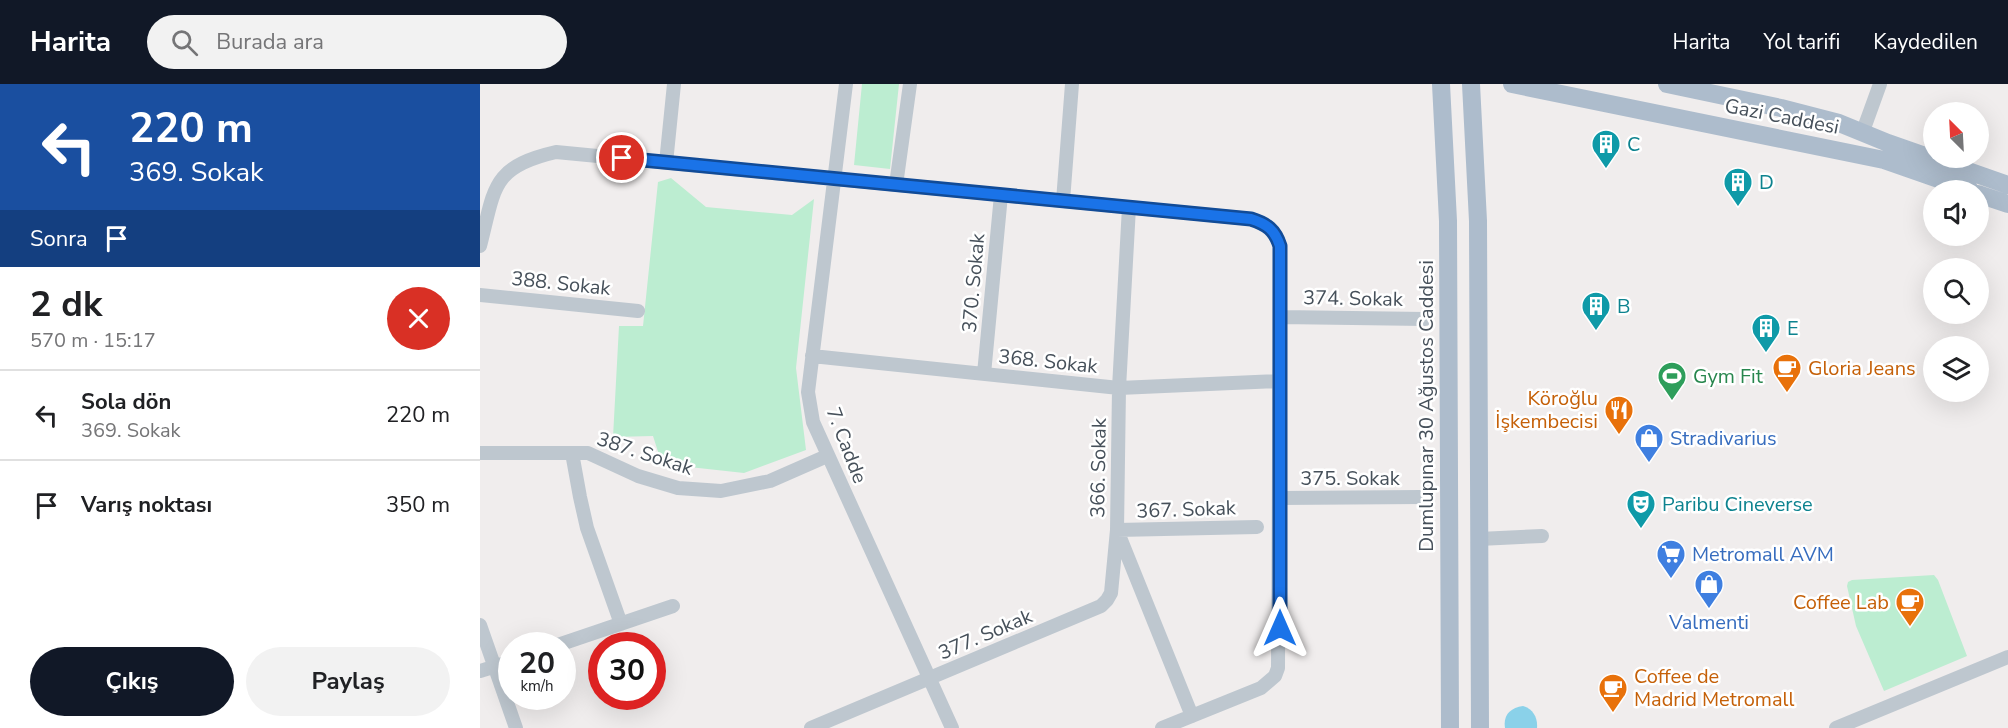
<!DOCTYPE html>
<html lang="tr">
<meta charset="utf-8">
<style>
body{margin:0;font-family:"Nunito Sans",sans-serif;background:#f2f2f2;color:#202124;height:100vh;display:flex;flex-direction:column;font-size:22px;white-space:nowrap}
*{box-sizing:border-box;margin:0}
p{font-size:20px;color:#757577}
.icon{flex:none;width:33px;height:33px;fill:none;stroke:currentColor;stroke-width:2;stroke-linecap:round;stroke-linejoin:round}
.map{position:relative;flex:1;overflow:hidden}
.drawer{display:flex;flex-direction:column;background:#fff;width:480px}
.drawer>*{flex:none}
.banner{background:#1a4fa0;color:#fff;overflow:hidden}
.needle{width:39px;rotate:336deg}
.buttons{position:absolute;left:1443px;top:18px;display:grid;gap:12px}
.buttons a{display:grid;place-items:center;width:66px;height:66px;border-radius:50%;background:#fff;box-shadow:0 6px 24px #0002;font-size:30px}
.speed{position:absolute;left:18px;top:548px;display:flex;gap:12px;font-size:30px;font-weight:700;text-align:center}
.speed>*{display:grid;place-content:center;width:78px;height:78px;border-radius:50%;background:#fff;box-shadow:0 6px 24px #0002;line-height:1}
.speed small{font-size:15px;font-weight:400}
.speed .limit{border:9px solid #d22;background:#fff;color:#111}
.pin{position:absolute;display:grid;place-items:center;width:51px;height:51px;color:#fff;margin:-26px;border:3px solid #fff;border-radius:50%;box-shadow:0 2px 6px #0007}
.me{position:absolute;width:66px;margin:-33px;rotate:0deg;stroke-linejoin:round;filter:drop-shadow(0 0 4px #0008)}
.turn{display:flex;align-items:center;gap:21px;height:126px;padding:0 30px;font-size:27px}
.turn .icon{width:78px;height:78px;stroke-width:2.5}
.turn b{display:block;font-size:42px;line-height:51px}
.then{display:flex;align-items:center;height:57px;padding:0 30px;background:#0003;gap:12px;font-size:22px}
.round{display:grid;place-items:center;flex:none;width:63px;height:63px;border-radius:32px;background:#f2f2f2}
.head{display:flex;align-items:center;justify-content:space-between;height:102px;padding:0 30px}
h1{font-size:36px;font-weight:700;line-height:45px}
.button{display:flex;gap:12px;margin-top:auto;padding:12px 30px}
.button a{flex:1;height:69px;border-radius:36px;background:#111827;color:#fff;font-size:24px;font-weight:700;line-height:69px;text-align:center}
.button a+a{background:#f2f2f2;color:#202124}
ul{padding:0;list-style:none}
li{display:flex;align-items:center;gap:18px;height:90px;padding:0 30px;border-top:2px solid #e0e0e0}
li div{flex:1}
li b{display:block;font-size:22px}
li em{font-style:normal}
header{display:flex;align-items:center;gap:36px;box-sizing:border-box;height:84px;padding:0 30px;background:#111827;color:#fff}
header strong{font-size:28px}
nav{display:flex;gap:33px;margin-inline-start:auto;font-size:21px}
.search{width:420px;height:54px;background:#f2f2f2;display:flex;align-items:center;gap:15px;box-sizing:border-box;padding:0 21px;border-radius:33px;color:#757577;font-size:22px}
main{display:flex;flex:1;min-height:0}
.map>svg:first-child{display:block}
.green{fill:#bcedd1}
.water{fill:#8ad1e9}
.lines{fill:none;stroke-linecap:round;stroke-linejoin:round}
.minor{stroke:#bec7cf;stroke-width:14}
.major{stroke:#adbccc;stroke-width:18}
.route-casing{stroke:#114b97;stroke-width:15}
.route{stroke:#1a73e8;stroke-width:10}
.labels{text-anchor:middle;stroke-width:5;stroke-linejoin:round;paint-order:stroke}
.street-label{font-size:20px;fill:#46505a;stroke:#fff}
.culture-label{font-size:20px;fill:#0d838f;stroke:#fff;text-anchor:start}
.food-label{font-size:20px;fill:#c56008;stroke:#fff;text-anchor:start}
.leisure-label{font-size:20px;fill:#27864d;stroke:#fff;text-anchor:start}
.shop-label{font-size:20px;fill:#366cbe;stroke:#fff;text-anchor:start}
</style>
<header>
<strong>Harita</strong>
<div class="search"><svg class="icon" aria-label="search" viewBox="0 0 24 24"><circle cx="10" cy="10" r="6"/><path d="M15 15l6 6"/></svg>Burada ara</div>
<nav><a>Harita</a><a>Yol tarifi</a><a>Kaydedilen</a></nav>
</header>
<main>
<section class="drawer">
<div class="banner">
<div class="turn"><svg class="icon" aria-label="left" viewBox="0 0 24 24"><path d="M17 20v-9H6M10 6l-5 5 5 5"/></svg><div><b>220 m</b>369. Sokak</div></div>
<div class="then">Sonra<svg class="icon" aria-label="arrive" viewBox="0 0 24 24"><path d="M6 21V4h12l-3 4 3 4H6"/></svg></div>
</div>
<div class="head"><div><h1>2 dk</h1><p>570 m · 15:17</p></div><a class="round" style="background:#d93025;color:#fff"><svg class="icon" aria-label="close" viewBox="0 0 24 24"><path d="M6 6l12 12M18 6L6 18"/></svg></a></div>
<ul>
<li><svg class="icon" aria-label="left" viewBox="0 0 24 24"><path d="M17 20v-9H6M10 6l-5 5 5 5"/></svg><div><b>Sola dön</b><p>369. Sokak</p></div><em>220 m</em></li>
<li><svg class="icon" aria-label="arrive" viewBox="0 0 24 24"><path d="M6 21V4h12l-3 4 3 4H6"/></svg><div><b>Varış noktası</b></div><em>350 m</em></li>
</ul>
<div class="button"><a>Çıkış</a><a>Paylaş</a></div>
</section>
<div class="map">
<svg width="1528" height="644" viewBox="0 0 1528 644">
<rect width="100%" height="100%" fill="#f0eded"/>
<path class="green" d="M382,0H419L410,85L374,81Z
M191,94L226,123L312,131L334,115L316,284L326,366L264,389L182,380L173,352L133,353L139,242H163L178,98Z
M1454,491L1458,496L1487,572L1404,607L1376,542L1367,502L1368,498L1372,496Z"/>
<path class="water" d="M1043,622C1053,625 1058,634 1057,644H1025C1023,631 1030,624 1043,622Z"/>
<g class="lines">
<path class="minor" d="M366,0L328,308L333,338L472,644
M1383,47L1400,0
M186,79L194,0
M416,101L430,0
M583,117L592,0
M649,123L639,304L637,446L712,632
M0,162C15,104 11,83 76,68L771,135C787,140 795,146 800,162L798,584L795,592L781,604L682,644
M0,211L158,227
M800,233L945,235
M332,272L639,304L800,297
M504,290L521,111
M0,369H108L158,392L198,404L241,407L290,397L347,372
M92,369L100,413L107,444L141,540
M800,414L941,413
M999,455L1062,452
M0,541L36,644
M78,561L193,522
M0,587L32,577
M331,644L621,522L627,516L631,509L637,446L777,443
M1356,644L1528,573"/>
<path class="major" d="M961,0L968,137L970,644
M991,0L998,137L1000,644
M1032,0L1404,76L1490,106
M1187,0L1301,24L1359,39L1408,59L1528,101
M1498,110L1528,120"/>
</g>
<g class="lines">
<g class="route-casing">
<path id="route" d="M142,74L771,135C787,140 795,146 800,162V544"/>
</g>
<use href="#route" class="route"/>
</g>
<defs>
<g id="building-pin" transform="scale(1.5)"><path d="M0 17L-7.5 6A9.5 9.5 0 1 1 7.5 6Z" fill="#0f9aa8" stroke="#fff"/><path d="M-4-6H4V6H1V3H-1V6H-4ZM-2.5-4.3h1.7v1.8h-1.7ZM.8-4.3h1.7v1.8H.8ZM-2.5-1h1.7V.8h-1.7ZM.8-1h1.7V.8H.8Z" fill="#fff"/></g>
<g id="cafe-pin" transform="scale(1.5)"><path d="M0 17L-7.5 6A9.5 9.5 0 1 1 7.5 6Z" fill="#e8710a" stroke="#fff"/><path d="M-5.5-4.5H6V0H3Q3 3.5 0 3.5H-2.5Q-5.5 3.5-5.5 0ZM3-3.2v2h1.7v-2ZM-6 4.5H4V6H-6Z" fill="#fff"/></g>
<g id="stadium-pin" transform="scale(1.5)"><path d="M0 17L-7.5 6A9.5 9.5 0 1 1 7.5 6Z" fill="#2e9e5b" stroke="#fff"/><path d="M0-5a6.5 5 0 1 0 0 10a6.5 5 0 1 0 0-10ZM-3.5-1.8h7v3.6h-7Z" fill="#fff"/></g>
<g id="restaurant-pin" transform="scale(1.5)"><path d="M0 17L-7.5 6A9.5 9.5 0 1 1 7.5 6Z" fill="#e8710a" stroke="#fff"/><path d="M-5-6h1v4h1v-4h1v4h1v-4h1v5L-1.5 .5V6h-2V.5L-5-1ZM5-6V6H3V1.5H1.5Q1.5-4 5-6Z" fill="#fff"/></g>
<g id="shop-pin" transform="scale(1.5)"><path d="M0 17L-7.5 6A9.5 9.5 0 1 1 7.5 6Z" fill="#3f7fe0" stroke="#fff"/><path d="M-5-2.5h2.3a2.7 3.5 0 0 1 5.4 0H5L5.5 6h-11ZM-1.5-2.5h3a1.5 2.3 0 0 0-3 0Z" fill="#fff"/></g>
<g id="theatre-pin" transform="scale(1.5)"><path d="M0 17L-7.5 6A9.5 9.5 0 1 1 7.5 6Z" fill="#0f9aa8" stroke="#fff"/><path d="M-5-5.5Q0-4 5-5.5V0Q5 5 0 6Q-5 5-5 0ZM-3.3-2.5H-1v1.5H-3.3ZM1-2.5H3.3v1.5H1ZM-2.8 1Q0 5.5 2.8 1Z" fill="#fff"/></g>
<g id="supermarket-pin" transform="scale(1.5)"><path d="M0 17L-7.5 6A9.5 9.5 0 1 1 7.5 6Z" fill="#3f7fe0" stroke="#fff"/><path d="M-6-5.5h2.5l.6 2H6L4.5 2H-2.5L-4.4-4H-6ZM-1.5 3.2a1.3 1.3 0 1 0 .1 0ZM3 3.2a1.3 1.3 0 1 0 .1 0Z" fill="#fff"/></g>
</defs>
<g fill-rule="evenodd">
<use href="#building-pin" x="1126" y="60"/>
<use href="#building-pin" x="1258" y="98"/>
<use href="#building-pin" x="1116" y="222"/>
<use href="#building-pin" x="1286" y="244"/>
<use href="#cafe-pin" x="1307" y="284"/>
<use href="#stadium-pin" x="1192" y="292"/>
<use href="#restaurant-pin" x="1139" y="326"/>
<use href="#shop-pin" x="1169" y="354"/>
<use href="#theatre-pin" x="1161" y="420"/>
<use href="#supermarket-pin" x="1191" y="470"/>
<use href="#shop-pin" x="1229" y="500"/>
<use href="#cafe-pin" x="1430" y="518"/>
<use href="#cafe-pin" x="1133" y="604"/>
</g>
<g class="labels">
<g class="street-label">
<text transform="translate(1302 32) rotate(11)" y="7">Gazi Caddesi</text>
<text transform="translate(81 199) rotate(6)" y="7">388. Sokak</text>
<text transform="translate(493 199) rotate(-85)" y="7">370. Sokak</text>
<text transform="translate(873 214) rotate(1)" y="7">374. Sokak</text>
<text transform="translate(568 277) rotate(6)" y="7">368. Sokak</text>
<text transform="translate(946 322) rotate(-90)" y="7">Dumlupınar 30 Ağustos Caddesi</text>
<text transform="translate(367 361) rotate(69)" y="7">7. Cadde</text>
<text transform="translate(165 369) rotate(18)" y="7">387. Sokak</text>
<text transform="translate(618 384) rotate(-89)" y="7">366. Sokak</text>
<text x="870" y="401">375. Sokak</text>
<text transform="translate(706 425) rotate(-2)" y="7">367. Sokak</text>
<text transform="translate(505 550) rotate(-23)" y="7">377. Sokak</text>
</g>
<g class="culture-label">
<text x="1147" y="67">C</text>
<text x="1279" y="105">D</text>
<text x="1137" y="229">B</text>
<text x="1307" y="251">E</text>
<text x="1182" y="427">Paribu Cineverse</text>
</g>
<g class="food-label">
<text x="1328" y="291">Gloria Jeans</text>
<text x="1118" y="321" text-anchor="end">Köroğlu<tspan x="1118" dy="23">İşkembecisi</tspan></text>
<text x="1409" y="525" text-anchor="end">Coffee Lab</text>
<text x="1154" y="599">Coffee de<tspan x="1154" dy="23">Madrid Metromall</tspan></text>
</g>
<g class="leisure-label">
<text x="1213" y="299">Gym Fit</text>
</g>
<g class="shop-label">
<text x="1190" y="361">Stradivarius</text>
<text x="1212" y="477">Metromall AVM</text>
<text x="1229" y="545" text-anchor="middle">Valmenti</text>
</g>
</g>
</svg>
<div class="buttons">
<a><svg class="needle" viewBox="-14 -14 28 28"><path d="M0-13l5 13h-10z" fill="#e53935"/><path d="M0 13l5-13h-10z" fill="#757577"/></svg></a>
<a><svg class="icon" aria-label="sound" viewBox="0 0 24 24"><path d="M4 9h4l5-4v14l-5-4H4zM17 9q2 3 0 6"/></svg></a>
<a><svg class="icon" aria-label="search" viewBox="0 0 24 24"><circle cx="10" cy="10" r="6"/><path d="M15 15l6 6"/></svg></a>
<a><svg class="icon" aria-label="layers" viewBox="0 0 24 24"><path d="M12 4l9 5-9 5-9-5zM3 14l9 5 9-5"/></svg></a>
</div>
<div class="speed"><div>20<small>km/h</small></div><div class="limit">30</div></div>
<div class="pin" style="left:142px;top:74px;background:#d93025"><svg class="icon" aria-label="arrive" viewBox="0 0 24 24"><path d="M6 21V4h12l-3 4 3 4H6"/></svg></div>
<svg class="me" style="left:800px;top:544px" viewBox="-20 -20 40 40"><path d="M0-17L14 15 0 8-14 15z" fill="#1a73e8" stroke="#fff" stroke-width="4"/></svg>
</div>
</main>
